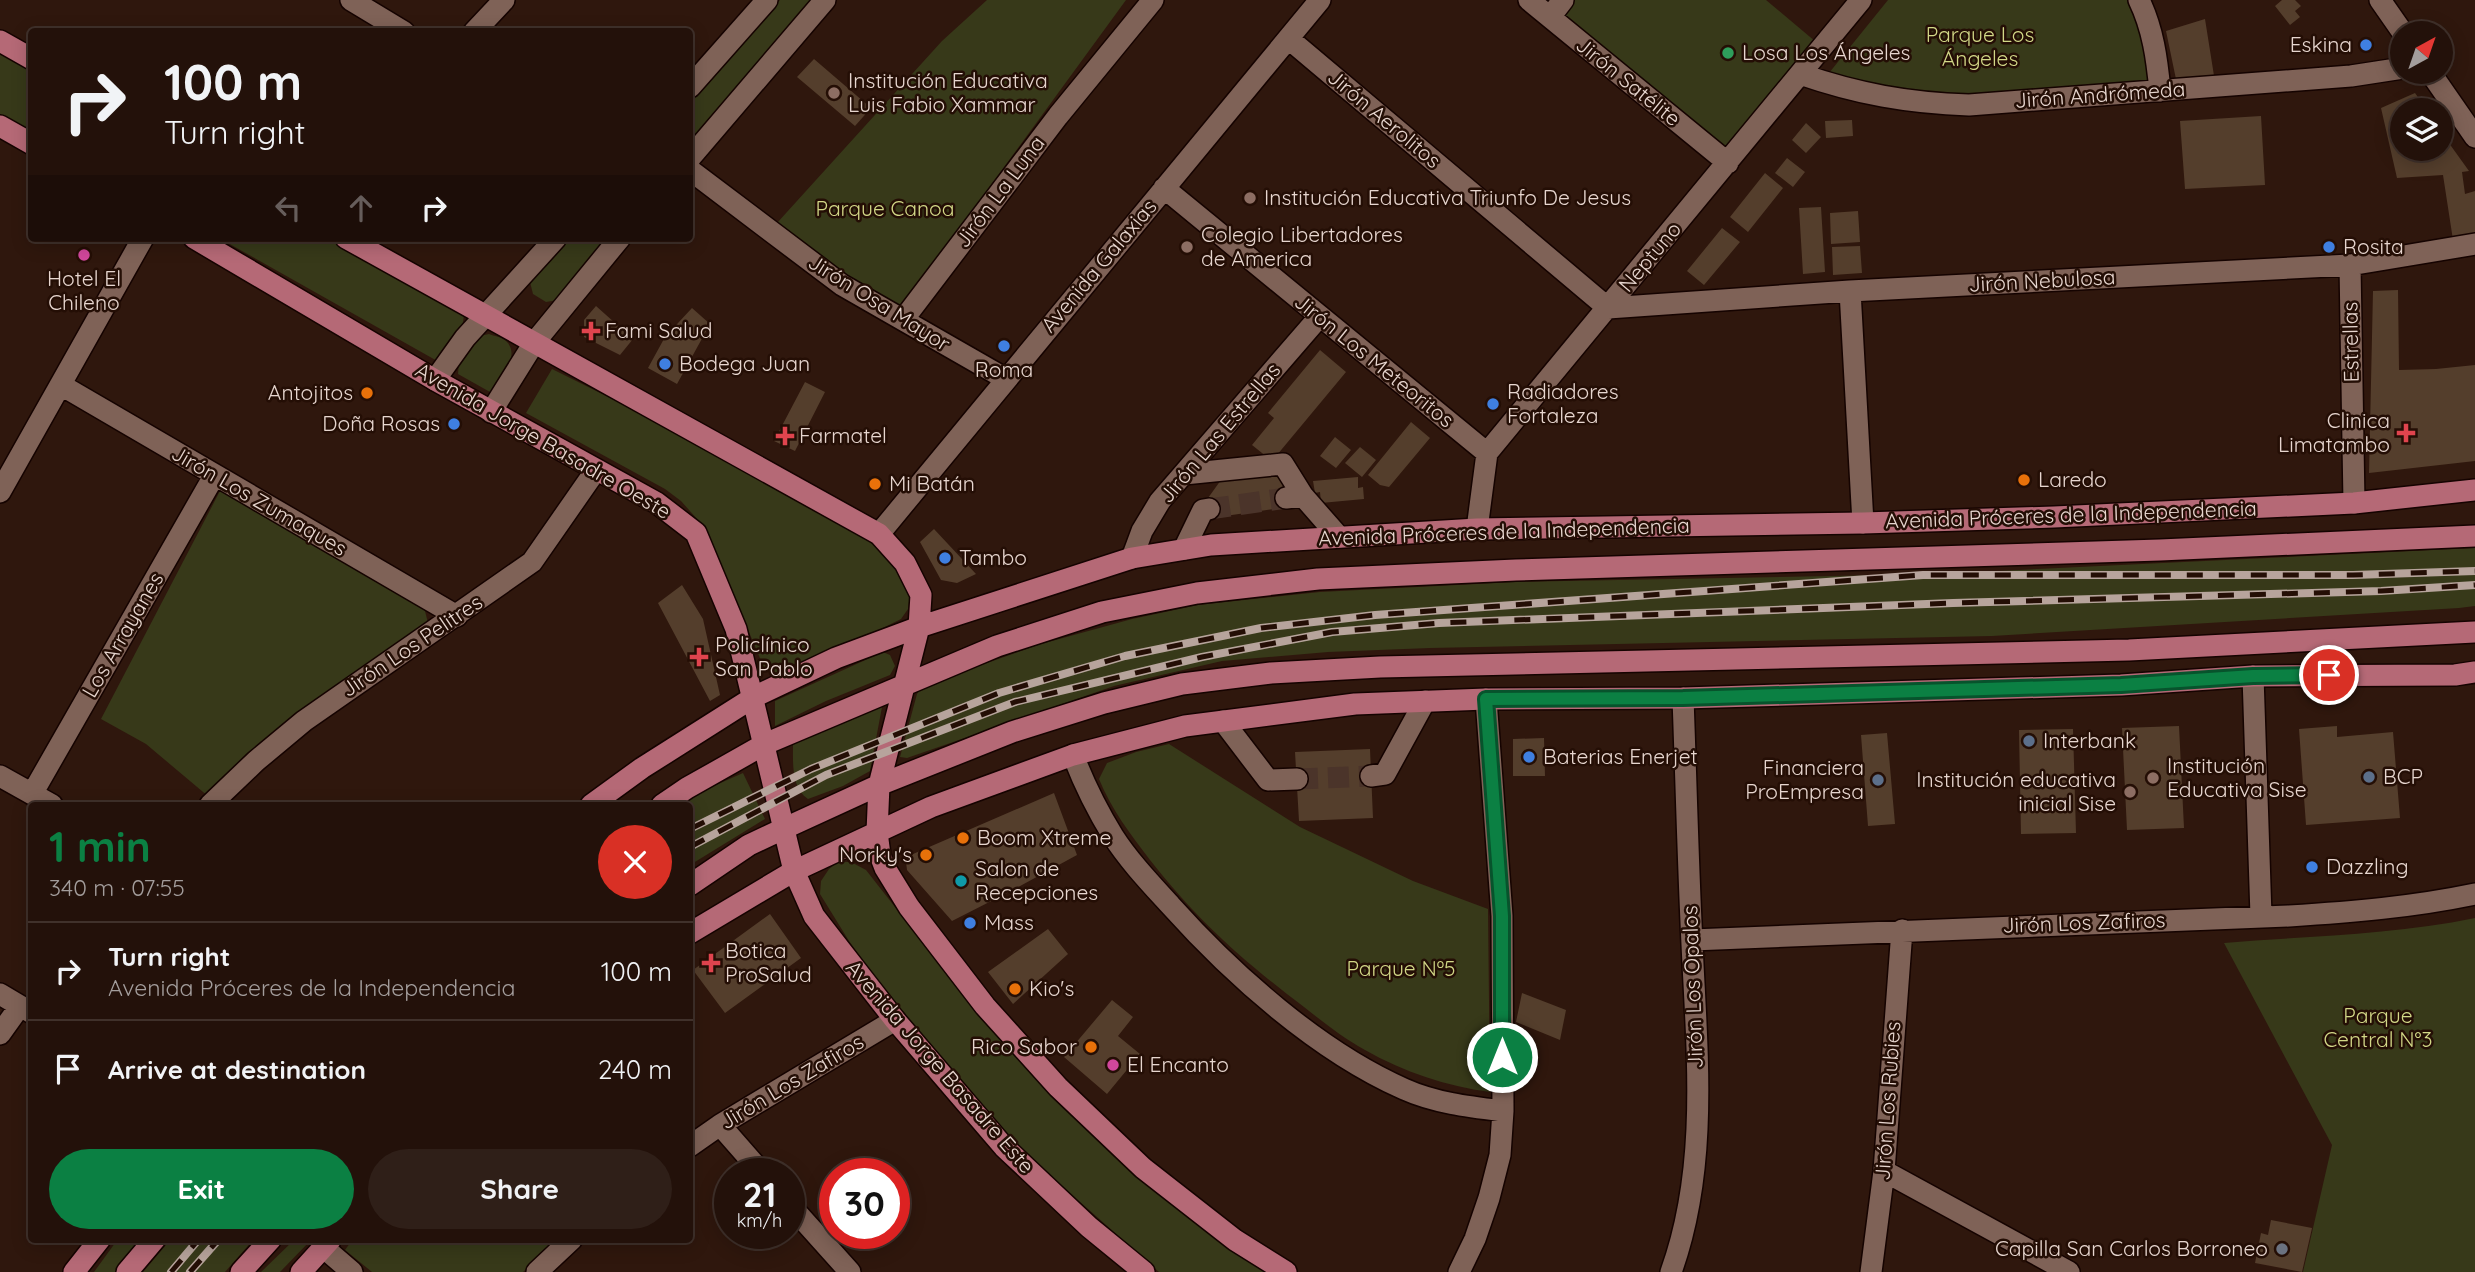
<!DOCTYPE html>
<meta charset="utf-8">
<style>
body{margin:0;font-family:Quicksand,sans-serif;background:#2f1f18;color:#f1f3f6;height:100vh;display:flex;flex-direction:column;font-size:26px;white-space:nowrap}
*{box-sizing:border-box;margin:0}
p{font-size:23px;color:#a39d9c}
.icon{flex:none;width:38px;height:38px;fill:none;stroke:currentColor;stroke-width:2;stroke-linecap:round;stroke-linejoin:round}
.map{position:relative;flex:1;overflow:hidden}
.side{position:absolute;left:28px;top:802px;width:665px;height:441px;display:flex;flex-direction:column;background:#23110a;border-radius:7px;box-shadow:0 4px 18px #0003,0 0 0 2px #40312b}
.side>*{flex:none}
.guide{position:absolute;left:28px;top:28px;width:665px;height:214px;border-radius:7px;box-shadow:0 4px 18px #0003,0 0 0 2px #40312b;background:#23110a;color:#f1f3f6;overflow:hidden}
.needle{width:46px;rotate:40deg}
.controls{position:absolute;left:2390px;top:21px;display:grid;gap:14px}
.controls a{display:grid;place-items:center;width:63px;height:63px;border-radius:50%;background:#23110a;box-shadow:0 4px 18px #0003,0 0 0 2px #40312b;font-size:35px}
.speed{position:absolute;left:714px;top:1158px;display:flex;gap:14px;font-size:35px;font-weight:700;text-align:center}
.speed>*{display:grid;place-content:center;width:91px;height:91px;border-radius:50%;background:#23110a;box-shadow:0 4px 18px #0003,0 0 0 2px #40312b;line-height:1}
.speed small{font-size:18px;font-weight:400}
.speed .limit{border:10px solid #d22;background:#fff;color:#111}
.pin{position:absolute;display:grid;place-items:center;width:60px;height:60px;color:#fff;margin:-30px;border:4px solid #fff;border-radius:50%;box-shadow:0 2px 7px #0007}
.me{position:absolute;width:77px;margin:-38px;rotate:0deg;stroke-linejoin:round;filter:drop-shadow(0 0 5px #0008)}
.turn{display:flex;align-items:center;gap:24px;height:147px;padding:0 21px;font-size:32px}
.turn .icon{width:91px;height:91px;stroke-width:2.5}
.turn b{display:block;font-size:49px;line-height:60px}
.lanes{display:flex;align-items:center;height:66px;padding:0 21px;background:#0003;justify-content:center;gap:35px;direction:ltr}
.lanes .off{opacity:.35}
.round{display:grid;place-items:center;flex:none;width:74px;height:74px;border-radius:37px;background:#2f1f18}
.head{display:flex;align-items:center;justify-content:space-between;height:119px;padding:0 21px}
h1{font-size:42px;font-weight:700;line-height:52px;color:#0b8043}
.action{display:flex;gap:14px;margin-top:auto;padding:14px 21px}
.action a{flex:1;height:80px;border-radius:42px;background:#0b8043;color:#fff;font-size:28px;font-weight:700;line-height:80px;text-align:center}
.action a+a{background:#2f1f18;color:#f1f3f6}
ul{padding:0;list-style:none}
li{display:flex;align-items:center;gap:21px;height:98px;padding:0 21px;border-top:2px solid #40312b}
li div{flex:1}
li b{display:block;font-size:26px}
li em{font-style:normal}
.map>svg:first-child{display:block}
.green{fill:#373919}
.building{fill:#543e2c}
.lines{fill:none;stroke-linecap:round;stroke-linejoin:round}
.minor-tunnel{stroke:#4b342a;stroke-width:21;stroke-dasharray:21 10;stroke-linecap:butt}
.minor-casing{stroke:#150300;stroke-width:24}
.major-casing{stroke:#150300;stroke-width:24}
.minor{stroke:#7f6257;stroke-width:21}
.major{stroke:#b56976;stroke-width:21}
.rail-casing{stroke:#b7a49c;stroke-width:8}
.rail{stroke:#240e05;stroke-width:5;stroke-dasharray:16;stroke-linecap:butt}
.route-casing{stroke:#07532c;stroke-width:18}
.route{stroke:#0b8043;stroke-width:12}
.shop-dot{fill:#3f7fe0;stroke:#240e05;stroke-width:2.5}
.leisure-dot{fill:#2e9e5b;stroke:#240e05;stroke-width:2.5}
.education-dot{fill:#8d6e63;stroke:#240e05;stroke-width:2.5}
.hotel-dot{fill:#d1479c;stroke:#240e05;stroke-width:2.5}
.health-dot{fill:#e0444e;stroke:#240e05;stroke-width:2.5}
.food-dot{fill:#e8710a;stroke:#240e05;stroke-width:2.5}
.service-dot{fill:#5c6f8a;stroke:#240e05;stroke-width:2.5}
.culture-dot{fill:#0f9aa8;stroke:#240e05;stroke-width:2.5}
.worship-dot{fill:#6b7280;stroke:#240e05;stroke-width:2.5}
.labels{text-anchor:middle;stroke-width:5;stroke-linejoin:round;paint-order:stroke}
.park-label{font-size:21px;fill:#d2d887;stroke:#240e05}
.poi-label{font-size:21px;fill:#e7d6cf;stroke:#240e05;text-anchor:start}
.street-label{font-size:21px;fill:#e7d6cf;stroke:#240e05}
</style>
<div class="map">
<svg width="2475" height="1272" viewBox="0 0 2475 1272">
<rect width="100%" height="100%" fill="#2f170d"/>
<path class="green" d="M780,0H816L690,147V102Z
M987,0H1126L902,307L831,266L777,223L942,41Z
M1574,0H1766L1816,42L1729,156L1561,15Z
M1888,0H2127L2152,60L2151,76L2144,82L1970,96L1917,93L1829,73Z
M0,52L31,70V132L0,115Z
M219,238H328L464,315L462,329L439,362Z
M569,238H611L558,300L546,302L533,294L530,282Z
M489,334C494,336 502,337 506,341C522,356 499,379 490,392L458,374L459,361L475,337Z
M552,369L697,441L879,541L910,595L908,609L901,619L788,675L765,670L716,554L698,520L681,501L665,489L526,413Z
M221,489L423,603L428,623L209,797L146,744L101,719Z
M2475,548V606L2459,608L1992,636L1430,648L1328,652L1222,661L1114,686L907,758L900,757L917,694L922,686L1041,644L1132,619L1198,605L1320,592L1515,582L1935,574Z
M883,652L890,655L895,666L890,675L826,701L775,726V701Z
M873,706L882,707L870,771L843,786L808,799C791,788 793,762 793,744Z
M1169,744L1300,827L1413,881L1488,909L1490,1092C1446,1086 1404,1072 1365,1050C1343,1038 1323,1022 1304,1007C1243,961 1197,920 1150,860C1131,835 1111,809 1099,779L1107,763L1136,752Z
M743,773L765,819L690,865V805H681L709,788Z
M838,862H851L866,870L949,976L1267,1272H1159L1017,1146L904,1017L849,941L820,894L821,881L829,869Z
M2475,918V1272H2303L2332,1145L2224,943C2307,936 2393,935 2475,918Z
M118,1239H143L116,1272H94Z
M171,1239H254L225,1272H143Z
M295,1239H312L280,1272H261Z
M353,1239H558L523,1272H372L345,1250Z"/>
<path class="building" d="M2282,0H2295L2301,6L2295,11L2300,17L2290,25L2275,6Z
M2205,19L2215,82L2177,84L2166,31Z
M814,59L871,108L855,126L797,77Z
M2415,93L2427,110H2403V149H2441V132L2469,171L2462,172L2465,194L2475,191V235L2453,240L2443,175L2397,178L2381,108Z
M2261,116L2265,185L2185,189L2180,121Z
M1852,120L1853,136L1826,138L1825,121Z
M1806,123L1821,137L1806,153L1792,140Z
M1787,158L1805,172L1793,187L1775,173Z
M1765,173L1783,188L1748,232L1730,217Z
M1821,207L1825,272L1803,274L1799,208Z
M1858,211L1860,242L1831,244L1830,213Z
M1722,228L1740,242L1704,285L1687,271Z
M1860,246L1862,273L1833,275L1832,247Z
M2398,290L2399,370L2436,369L2475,365V461L2369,473L2373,291Z
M596,306L633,339L620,355L584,337V320Z
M692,308L710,324L677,384L648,368L665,337Z
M1320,350L1346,372L1272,461L1252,445L1274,418L1268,413Z
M805,382L825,392L795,451L774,441Z
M1411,422L1430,438L1389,487L1380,485L1368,475Z
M1335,437L1351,450L1336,468L1320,456Z
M1360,447L1376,460L1362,477L1345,463Z
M1283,468L1287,507L1211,518L1208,498L1226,473Z
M1358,477V488L1363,487L1364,499L1321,503L1320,492L1315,493L1313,481Z
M934,529L976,574L957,583L941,580L920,542Z
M682,585L703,619L720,695L710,701L658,603Z
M2179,726L2184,828L2127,830L2122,728Z
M2337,726V737L2393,732L2400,818L2306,825L2299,729Z
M2073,729L2076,833L2021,834L2019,730Z
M1887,733L1895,824L1868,826L1861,735Z
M1544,738L1545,776H1513V739Z
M1370,749L1373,818L1299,821L1295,752Z
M1054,793L1077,855L1009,892L952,921L907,870L906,862L913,854Z
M770,914L801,958L725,1013L693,970Z
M1048,929L1068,954L1013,1004L988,972Z
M1522,993L1566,1010L1560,1040L1516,1022Z
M1112,1000L1133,1017L1118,1036L1140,1054L1107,1094L1064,1057Z
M2271,1220L2312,1228L2302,1272L2255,1263L2261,1233L2268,1235Z"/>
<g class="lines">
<path class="minor-tunnel" d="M1209,509L1286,498
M1297,779L1371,776"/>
<g class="minor-casing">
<path id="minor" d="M351,0L404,32
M1529,0L1728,163
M2139,0C2153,29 2157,59 2160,91
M2380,0L2403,33
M1550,17L1563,0
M474,32L504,0
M1289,39L1608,308
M2430,72L2475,137
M1800,74C1858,94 1908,103 1969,105L2351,76L2403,68
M690,87L767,0
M690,158L825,0
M690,170L842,285L1006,379
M1164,188L1487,453
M2350,265L2354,503
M1850,291L1863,523
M1608,308L1850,291L2350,265L2475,244
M903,320L1058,116L1153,0
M435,380L465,338L556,238
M61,385L457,616
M491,412L534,343L620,238
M1184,474L1283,464L1303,496
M0,492L143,238
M1286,498L1303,496L1339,537
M1477,529L1487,453L1861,0
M879,534L1320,0
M1184,549L1203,510L1209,509
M1132,558L1142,531L1160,501L1320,316
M2253,676L2261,916
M1223,721L1268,780L1297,779
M1073,755C1084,784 1097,810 1113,836C1129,861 1151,884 1171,906C1233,975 1318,1051 1404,1089C1435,1103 1470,1107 1503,1111
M0,776L52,805
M1371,776L1385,774L1425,701
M32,794L214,476
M210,805L256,761L304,721L532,562L596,470
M1692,940L2289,916C2352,912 2413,907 2475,894
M0,994L32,1013
M0,1034L20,1006
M720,1125L763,1174
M690,1146L720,1125L895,1020
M1884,1171L2069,1272
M789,1204L850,1272
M323,1247L352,1272
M537,1272L572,1239
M1459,1272L1475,1239L1489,1198L1500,1155L1503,1111L1502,916L1486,699
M1671,1272C1709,1167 1697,1053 1692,944C1688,862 1686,780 1683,698
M1871,1272L1884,1171L1902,930"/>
</g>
<g class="major-casing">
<path id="major" d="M0,41L32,59
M0,126L32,144
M194,238L435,380L657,503L696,533L736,629L794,871L814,916L895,1020L1004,1147L1089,1227L1144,1272
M346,238L879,534L905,563L921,595L919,627L879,785L877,832L880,855L885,868L909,907L985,1006L1058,1087L1143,1168L1235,1240L1286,1272
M591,805L642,768L754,697L836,658L919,627L1132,558L1211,545L1477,529L1863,523L2054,517L2354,503L2475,490
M662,805L687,788L765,744L997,646L1102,612L1197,593L1318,579L1516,570L2160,550L2475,536
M690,885L749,845L783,829L879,785L1012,732L1104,703L1182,684L1271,673L1380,667L2129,650L2475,632
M690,933L794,871L931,807L1073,755L1185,726L1355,704L1486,699L1683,698L2121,685L2253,676L2455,675L2475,672
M74,1272L100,1239
M127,1272L155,1239
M241,1272L271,1239
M301,1272L331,1239"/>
</g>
<use href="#minor" class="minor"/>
<use href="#major" class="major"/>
<g class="rail-casing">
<path id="rail" d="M690,829L811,769L999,693L1125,656L1261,628L1375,615L1923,575H2353L2475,571
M690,847L826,775L1015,702L1202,657L1332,632L1439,623L1953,603L2381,591L2475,585
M171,1272L199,1239
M190,1272L219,1239"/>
</g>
<use href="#rail" class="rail"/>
</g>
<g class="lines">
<g class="route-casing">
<path id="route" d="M1502,1057V916L1486,699L1683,698L2121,685L2253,676L2329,675"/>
</g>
<use href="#route" class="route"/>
</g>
<g class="shop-dot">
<circle cx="2366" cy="45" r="7"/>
<circle cx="2329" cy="247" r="7"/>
<circle cx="1004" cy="346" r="7"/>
<circle cx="665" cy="364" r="7"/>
<circle cx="1493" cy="404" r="7"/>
<circle cx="454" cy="424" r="7"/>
<circle cx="945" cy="558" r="7"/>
<circle cx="1529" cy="757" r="7"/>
<circle cx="2312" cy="867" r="7"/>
<circle cx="970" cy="923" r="7"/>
</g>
<circle class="leisure-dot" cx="1728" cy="53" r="7"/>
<g class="education-dot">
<circle cx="834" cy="93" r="7"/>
<circle cx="1250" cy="198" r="7"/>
<circle cx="1187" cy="247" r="7"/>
<circle cx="2153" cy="778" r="7"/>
<circle cx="2130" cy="792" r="7"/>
</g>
<g class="hotel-dot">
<circle cx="84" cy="255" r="7"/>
<circle cx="1113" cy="1065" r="7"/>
</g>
<g class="health-dot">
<path d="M587.5 320.5h7v7h7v7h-7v7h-7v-7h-7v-7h7z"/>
<path d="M2402.5 422.5h7v7h7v7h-7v7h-7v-7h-7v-7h7z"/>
<path d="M781.5 425.5h7v7h7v7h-7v7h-7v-7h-7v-7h7z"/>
<path d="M695.5 646.5h7v7h7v7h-7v7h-7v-7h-7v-7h7z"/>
<path d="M707.5 952.5h7v7h7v7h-7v7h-7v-7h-7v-7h7z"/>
</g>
<g class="food-dot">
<circle cx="367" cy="393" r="7"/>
<circle cx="2024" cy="480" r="7"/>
<circle cx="875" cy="484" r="7"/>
<circle cx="963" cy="838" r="7"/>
<circle cx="926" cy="855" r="7"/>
<circle cx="1015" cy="989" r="7"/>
<circle cx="1091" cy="1047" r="7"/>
</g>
<g class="service-dot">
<circle cx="2029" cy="741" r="7"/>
<circle cx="2369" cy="777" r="7"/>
<circle cx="1878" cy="780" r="7"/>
</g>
<circle class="culture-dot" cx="961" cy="881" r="7"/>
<circle class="worship-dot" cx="2282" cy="1249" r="7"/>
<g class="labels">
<g class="park-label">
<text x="1980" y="42">Parque Los<tspan x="1980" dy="24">Ángeles</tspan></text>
<text x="885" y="216">Parque Canoa</text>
<text x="1401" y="976">Parque Nº5</text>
<text x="2378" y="1023">Parque<tspan x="2378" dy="24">Central N°3</tspan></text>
</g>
<g class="poi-label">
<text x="2352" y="52" text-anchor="end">Eskina</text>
<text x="1742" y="60">Losa Los Ángeles</text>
<text x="848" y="88">Institución Educativa<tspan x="848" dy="24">Luis Fabio Xammar</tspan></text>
<text x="1264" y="205">Institución Educativa Triunfo De Jesus</text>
<text x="1201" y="242">Colegio Libertadores<tspan x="1201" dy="24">de America</tspan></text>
<text x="2343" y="254">Rosita</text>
<text x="84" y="286" text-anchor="middle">Hotel El<tspan x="84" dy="24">Chileno</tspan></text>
<text x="605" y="338">Fami Salud</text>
<text x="679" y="371">Bodega Juan</text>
<text x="1004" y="377" text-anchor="middle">Roma</text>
<text x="1507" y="399">Radiadores<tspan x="1507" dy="24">Fortaleza</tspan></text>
<text x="353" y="400" text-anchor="end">Antojitos</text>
<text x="2390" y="428" text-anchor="end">Clinica<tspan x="2390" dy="24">Limatambo</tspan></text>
<text x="440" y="431" text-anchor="end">Doña Rosas</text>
<text x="799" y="443">Farmatel</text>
<text x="2038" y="487">Laredo</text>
<text x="889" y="491">Mi Batán</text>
<text x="959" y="565">Tambo</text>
<text x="715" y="652">Policlínico<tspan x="715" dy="24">San Pablo</tspan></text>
<text x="2043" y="748">Interbank</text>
<text x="1543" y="764">Baterias Enerjet</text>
<text x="2167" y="773">Institución<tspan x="2167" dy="24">Educativa Sise</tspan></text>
<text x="1864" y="775" text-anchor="end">Financiera<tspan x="1864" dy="24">ProEmpresa</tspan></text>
<text x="2383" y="784">BCP</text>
<text x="2116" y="787" text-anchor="end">Institución educativa<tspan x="2116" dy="24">inicial Sise</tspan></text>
<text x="977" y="845">Boom Xtreme</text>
<text x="912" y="862" text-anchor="end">Norky's</text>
<text x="2326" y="874">Dazzling</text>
<text x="975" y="876">Salon de<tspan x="975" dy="24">Recepciones</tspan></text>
<text x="984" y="930">Mass</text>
<text x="725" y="958">Botica<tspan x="725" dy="24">ProSalud</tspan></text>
<text x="1029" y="996">Kio's</text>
<text x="1077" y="1054" text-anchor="end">Rico Sabor</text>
<text x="1127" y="1072">El Encanto</text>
<text x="2268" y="1256" text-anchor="end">Capilla San Carlos Borroneo</text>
</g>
<g class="street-label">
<text transform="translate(1628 82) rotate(39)" y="7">Jirón Satélite</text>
<text transform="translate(2100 95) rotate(-4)" y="7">Jirón Andrómeda</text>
<text transform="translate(1384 119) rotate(40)" y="7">Jirón Aerolitos</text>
<text transform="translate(1000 192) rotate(-53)" y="7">Jirón La Luna</text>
<text transform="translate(1650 257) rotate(-50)" y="7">Neptuno</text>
<text transform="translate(1099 266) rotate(-50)" y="7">Avenida Galaxias</text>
<text transform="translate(2042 281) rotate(-3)" y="7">Jirón Nebulosa</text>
<text transform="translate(879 303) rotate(32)" y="7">Jirón Osa Mayor</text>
<text transform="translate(2351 342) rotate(-91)" y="7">Estrellas</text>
<text transform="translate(1374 361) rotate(39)" y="7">Jirón Los Meteoritos</text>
<text transform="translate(1220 433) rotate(-50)" y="7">Jirón Las Estrellas</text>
<text transform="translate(543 441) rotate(30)" y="7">Avenida Jorge Basadre Oeste</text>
<text transform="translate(259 501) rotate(30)" y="7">Jirón Los Zumaques</text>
<text transform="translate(2071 515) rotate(-2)" y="7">Avenida Próceres de la Independencia</text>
<text transform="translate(1504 532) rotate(-2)" y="7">Avenida Próceres de la Independencia</text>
<text transform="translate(123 635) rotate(-60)" y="7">Los Arrayanes</text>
<text transform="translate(412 646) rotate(-34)" y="7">Jirón Los Pelitres</text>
<text transform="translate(2084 923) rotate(-2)" y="7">Jirón Los Zafiros</text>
<text transform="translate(1693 987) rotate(-92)" y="7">Jirón Los Opalos</text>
<text transform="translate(940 1067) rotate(49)" y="7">Avenida Jorge Basadre Este</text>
<text transform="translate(792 1082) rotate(-31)" y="7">Jirón Los Zafiros</text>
<text transform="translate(1888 1101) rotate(-86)" y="7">Jirón Los Rubies</text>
</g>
</g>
</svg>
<div class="controls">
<a><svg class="needle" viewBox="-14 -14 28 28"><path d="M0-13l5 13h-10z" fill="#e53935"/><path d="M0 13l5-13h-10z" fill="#a39d9c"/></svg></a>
<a><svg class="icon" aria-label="layers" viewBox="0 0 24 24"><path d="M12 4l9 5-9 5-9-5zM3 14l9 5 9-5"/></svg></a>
</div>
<div class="speed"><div>21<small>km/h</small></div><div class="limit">30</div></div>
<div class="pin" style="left:2329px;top:675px;background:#d93025"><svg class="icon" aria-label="arrive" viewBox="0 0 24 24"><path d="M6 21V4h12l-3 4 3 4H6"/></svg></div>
<svg class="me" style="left:1502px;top:1057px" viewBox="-20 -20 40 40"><circle r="17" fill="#0b8043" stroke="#fff" stroke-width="3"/><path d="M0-11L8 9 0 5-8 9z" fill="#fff"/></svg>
<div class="guide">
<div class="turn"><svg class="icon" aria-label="right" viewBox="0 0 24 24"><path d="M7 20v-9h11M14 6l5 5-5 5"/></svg><div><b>100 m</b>Turn right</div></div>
<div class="lanes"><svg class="icon off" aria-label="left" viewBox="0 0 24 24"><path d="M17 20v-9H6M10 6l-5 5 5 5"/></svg><svg class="icon off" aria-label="ahead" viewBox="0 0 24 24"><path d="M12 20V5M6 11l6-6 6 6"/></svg><svg class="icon" aria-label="right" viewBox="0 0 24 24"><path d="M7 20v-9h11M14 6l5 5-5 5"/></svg></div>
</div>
<section class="side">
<div class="head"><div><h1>1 min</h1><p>340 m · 07:55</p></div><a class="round" style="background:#d93025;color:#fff"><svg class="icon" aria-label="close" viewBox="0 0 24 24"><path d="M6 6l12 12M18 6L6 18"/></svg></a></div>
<ul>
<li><svg class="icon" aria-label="right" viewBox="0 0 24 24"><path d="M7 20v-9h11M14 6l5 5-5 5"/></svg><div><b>Turn right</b><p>Avenida Próceres de la Independencia</p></div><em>100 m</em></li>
<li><svg class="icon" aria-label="arrive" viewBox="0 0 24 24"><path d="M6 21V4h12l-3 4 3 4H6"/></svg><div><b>Arrive at destination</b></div><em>240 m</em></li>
</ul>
<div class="action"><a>Exit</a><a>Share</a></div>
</section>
</div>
